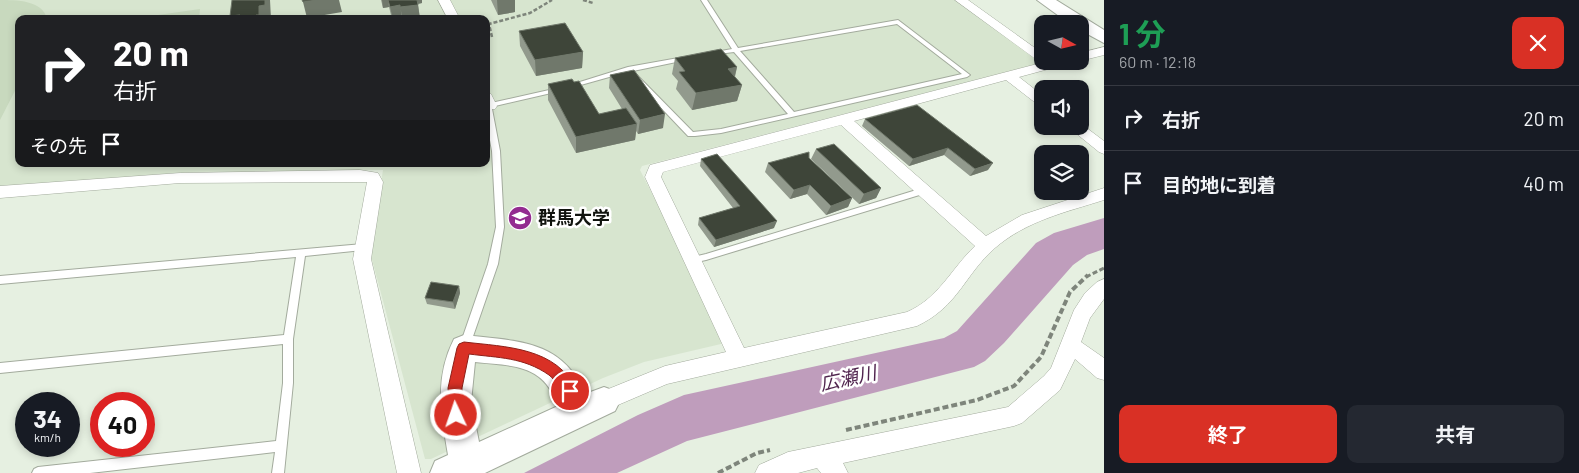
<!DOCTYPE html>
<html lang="ja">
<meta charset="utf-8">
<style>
body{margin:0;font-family:Barlow,"Noto Sans JP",sans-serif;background:#242831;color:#f1f3f6;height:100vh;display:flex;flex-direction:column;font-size:19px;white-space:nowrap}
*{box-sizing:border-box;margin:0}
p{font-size:16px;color:#9ea1a6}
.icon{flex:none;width:28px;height:28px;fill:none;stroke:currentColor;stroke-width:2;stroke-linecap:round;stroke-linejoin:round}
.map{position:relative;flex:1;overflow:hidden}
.panel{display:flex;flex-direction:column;background:#171b24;width:475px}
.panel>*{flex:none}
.top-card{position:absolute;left:15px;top:15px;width:475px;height:152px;border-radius:10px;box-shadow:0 2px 8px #0003;background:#202124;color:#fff;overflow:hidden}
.needle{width:32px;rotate:98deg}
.buttons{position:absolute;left:1034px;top:15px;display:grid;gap:10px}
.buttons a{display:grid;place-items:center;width:55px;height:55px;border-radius:10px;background:#171b24;box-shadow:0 2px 8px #0003;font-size:25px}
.speed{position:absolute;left:15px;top:392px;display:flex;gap:10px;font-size:25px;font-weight:700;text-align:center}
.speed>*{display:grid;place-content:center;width:65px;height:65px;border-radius:50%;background:#171b24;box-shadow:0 2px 8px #0003;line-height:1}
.speed small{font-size:12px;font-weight:400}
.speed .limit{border:8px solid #d22;background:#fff;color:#111}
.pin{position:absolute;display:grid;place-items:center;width:42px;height:42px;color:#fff;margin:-21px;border:2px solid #fff;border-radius:50%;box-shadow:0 1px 5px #0007}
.me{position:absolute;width:55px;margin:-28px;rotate:357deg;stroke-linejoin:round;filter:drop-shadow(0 0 4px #0008)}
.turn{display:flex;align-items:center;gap:18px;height:105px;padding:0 15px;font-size:22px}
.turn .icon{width:65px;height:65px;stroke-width:2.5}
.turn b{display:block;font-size:35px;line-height:42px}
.then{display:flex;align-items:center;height:48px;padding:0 15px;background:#0003;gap:10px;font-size:19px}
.round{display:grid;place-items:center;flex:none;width:52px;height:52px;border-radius:10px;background:#242831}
.overview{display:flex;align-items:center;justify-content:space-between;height:85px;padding:0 15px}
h1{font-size:30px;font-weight:700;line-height:38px;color:#1e9e55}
.action{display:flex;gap:10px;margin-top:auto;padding:10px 15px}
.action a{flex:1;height:58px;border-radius:10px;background:#d93025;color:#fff;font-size:20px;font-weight:700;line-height:58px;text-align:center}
.action a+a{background:#242831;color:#f1f3f6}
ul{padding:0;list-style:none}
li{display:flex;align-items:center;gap:15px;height:65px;padding:0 15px;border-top:1px solid #363941}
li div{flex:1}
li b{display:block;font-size:19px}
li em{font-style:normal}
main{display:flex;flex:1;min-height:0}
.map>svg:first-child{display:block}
.built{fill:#d7e5cf;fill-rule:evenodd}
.green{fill:#c8d9be}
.water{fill:#bf9dbc}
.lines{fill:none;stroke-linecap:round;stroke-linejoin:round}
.lane-casing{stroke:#a3ab9d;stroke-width:2}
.street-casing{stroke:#a3ab9d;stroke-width:1}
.secondary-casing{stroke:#a3ab9d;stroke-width:2}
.path-far2{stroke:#7e857b;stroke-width:2.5;stroke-dasharray:4 2;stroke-linecap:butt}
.path-far1{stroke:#7e857b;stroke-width:3;stroke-dasharray:5 2.5;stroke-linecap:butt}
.path{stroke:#7e857b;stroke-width:4;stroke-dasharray:6 3;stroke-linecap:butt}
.lane{fill:#fff;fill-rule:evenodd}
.street{fill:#fff;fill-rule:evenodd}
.secondary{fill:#fff;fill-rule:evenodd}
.wall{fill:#929a8d}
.shaded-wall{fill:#70786b}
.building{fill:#3e4539;stroke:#70786b}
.route{fill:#d93025;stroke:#8d1f18}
.labels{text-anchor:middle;stroke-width:5;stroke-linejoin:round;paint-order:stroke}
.poi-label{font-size:18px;font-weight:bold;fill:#11140f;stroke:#fff;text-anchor:start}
.water-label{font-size:19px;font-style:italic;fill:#50244e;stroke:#fff}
</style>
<main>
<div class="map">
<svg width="1104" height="473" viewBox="0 0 1104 473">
<rect width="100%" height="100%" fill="#e6f0e1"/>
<path class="built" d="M0,0H955L1037,60V64L642,166L640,170L725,338L721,344L644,362L603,378L431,459H425L370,252L383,170L185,172L0,188ZM19,19H486V164H19Z"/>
<path class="green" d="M0,0C16,0 43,0 47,19H19V83L0,120Z
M200,9L199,19H130Z"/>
<path class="water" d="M1104,218V249L1087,255L1073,265L1004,343L985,361L974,367L687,441L617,473H524L638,415L684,395L944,338L957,331L1036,243L1054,233Z"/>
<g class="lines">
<g class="lane-casing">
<path id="lane" d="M701,0H707L738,48L898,20L970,75L967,77L721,133L695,136H688L627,72L570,88L567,86L628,67L684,57L686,58V60L633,71L693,132L721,129L788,114L734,52L710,55V53L732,49ZM897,24L962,74L794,112L740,51Z
M558,88L560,89V91L495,106L492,109L500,151L504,227L498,264L470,345L469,348L465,349L461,348L460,345L488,264L496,227L492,151L486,118V106L491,103Z
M923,188L926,189L927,191L926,193L706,260L692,263L689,262L687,260L689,258L706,254Z
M363,244L366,245L367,247L366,249L363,250L305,256L293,339V383L284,473H272L275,452L90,473H32L34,469L38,467L276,441L283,383V344L0,373V363L284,335L296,257L0,284V276Z"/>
</g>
<g class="street-casing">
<path id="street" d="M438,0H450L460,19H448Z
M955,0H968L1042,53V61H1068L1067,64L1019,77L1042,95V105L1037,104L1006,80L854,121L986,236L1022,215L1104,188V200C1066,212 1026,221 995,248C964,275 959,306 917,326L667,384L604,411L596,408L593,401L596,394L665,366L726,352L645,177L650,165L1041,63ZM841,125L975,246C951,269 939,298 907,312L744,348L661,177L663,172Z
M1104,47V55L1080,61V53Z
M486,93L491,94L497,106L495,109H486Z
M1080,123L1104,141V154L1099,152L1067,126H1080Z
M360,170L378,173L383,182L371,259L421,473H397L353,259L367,182L180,183L0,198V186L180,173Z
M1104,279V299L1090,318L1081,342L1104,358V380L1097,378L1075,359L1060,390L1022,423L1014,426L843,463L848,473H821L817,468L798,473H755L759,465L788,452L1008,407L1044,376L1051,368L1074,310L1085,293L1097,282Z"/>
</g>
<g class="secondary-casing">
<path id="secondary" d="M1037,0H1056L1104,30V43L1080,30V24H1070Z
M464,335C516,341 562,339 585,394L604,387L615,391L620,401L615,411L485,473H430L435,461L448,455C441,413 434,379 454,339ZM475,362C514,366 544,364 558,406L479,442L471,402Z"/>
</g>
<path class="path-far2" d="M583,0L593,3
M492,37L489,24L530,13L552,0"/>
<path class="path-far1" d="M1086,277L1104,268"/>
<path class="path" d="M846,430L977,400L1014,386L1041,357L1070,292L1088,275
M718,473L757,453L770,450"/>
<use href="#lane" class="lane"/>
<use href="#street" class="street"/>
<use href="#secondary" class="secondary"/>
</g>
<path class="wall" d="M381,0H422V3L418,4L420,19H392L389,7L383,8Z
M491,0H515V12L498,15Z
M519,31L583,52L582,68L536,76L520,46Z
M675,58L737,67L735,77L742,85L737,101L692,110L676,89L678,81L672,74Z
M610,75L663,128L638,134L636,131L635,140L576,153L548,100V84L574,82L599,114L622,109L609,88Z
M917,105L988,170L970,176L944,155L909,166L862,126L865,119Z
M816,149L881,188L876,198L859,204L811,159Z
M809,158L852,198L848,207L826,215L807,194L790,199L765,172L768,163Z
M701,159L774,228L714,247L698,225L699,218L733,208L700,166Z
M459,286L460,293L455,309L427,304L425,298Z"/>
<path class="shaded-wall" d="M265,0H270L271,19H256L259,6Z
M318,0H339L342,12L307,18L303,2Z
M382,0H388L389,7L383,8Z
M417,0H422V3L417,4Z
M497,0H515V12L498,15Z
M400,5L402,19H393L390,7Z
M418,5L420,19H403L400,7Z
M240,15L241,19H231L230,16Z
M583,52L582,68L536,76L535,60Z
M737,67L733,83L728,69Z
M742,85L737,101L692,110L696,93Z
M665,114L663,128L638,134L640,120Z
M637,124L635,140L576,153V137Z
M948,148L944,155L909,166L913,159Z
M993,163L988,170L970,176L975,169Z
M810,185L807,194L790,199L794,190Z
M881,188L876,198L859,204L864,194Z
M852,198L848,207L826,215L831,206Z
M777,221L774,228L714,247L716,240Z
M459,286L460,293L455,309L453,302Z"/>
<path class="building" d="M232,0H265V5L259,6V15H256V19H239L240,15L230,16Z
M302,0H318L303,2Z
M388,0H417L418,5L400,7V5L390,7Z
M565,23L583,52L535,60L519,31Z
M721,49L737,67L728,69L742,85L696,93L679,72L685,71L675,58Z
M634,70L665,114L640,120L610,75Z
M572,79L574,82L579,81L599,114L626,108L637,124L576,137L548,84Z
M917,105L993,163L975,169L948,148L913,159L865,119Z
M834,144L881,188L864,194L816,149Z
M809,152V158L852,198L831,206L810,185L794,190L768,163Z
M717,154L777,221L716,240L699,218L740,206L701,159Z
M431,282L459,286L453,302L425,298Z"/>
<path class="route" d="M464,342C506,347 557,347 577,391L575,396L570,397C561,394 557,381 549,375C523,357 499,358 469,354L462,388L463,415L461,420L456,422L451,420L448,388L457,348L459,344Z"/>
<defs>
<g id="university-disc" transform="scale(1.25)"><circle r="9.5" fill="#932c90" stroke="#fff"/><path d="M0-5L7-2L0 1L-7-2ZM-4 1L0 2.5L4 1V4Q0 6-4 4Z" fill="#fff"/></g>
</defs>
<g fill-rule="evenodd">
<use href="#university-disc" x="520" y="218"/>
</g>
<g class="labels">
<g class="poi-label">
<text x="538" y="224">群馬大学</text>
</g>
<g class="water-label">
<text transform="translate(848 378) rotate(-12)" y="7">広瀬川</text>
</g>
</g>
</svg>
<div class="buttons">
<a><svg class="needle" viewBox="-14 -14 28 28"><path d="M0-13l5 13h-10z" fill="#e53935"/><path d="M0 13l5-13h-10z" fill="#9ea1a6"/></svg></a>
<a><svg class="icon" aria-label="sound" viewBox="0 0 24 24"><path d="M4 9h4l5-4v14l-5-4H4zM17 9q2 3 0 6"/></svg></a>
<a><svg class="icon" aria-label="layers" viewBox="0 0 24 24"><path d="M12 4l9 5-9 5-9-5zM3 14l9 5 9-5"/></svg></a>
</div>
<div class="speed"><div>34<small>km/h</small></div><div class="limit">40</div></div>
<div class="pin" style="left:570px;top:391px;background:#d93025"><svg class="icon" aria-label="arrive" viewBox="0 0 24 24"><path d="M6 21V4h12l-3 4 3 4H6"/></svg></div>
<svg class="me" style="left:456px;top:415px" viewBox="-20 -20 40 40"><circle r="17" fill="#d93025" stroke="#fff" stroke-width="3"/><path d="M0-11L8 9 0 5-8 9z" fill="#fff"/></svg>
<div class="top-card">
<div class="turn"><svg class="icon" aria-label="right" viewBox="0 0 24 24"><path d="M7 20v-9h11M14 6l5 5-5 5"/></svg><div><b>20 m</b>右折</div></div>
<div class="then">その先<svg class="icon" aria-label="arrive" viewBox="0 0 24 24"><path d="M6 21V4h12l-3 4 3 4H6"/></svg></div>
</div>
</div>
<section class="panel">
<div class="overview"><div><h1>1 分</h1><p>60 m · 12:18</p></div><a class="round" style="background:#d93025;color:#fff"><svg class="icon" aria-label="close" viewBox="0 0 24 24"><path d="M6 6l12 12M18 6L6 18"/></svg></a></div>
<ul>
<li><svg class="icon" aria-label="right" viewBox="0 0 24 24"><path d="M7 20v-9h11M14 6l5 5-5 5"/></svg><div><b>右折</b></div><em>20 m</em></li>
<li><svg class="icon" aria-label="arrive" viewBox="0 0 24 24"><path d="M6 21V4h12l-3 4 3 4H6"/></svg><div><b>目的地に到着</b></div><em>40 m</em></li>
</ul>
<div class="action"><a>終了</a><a>共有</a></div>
</section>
</main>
